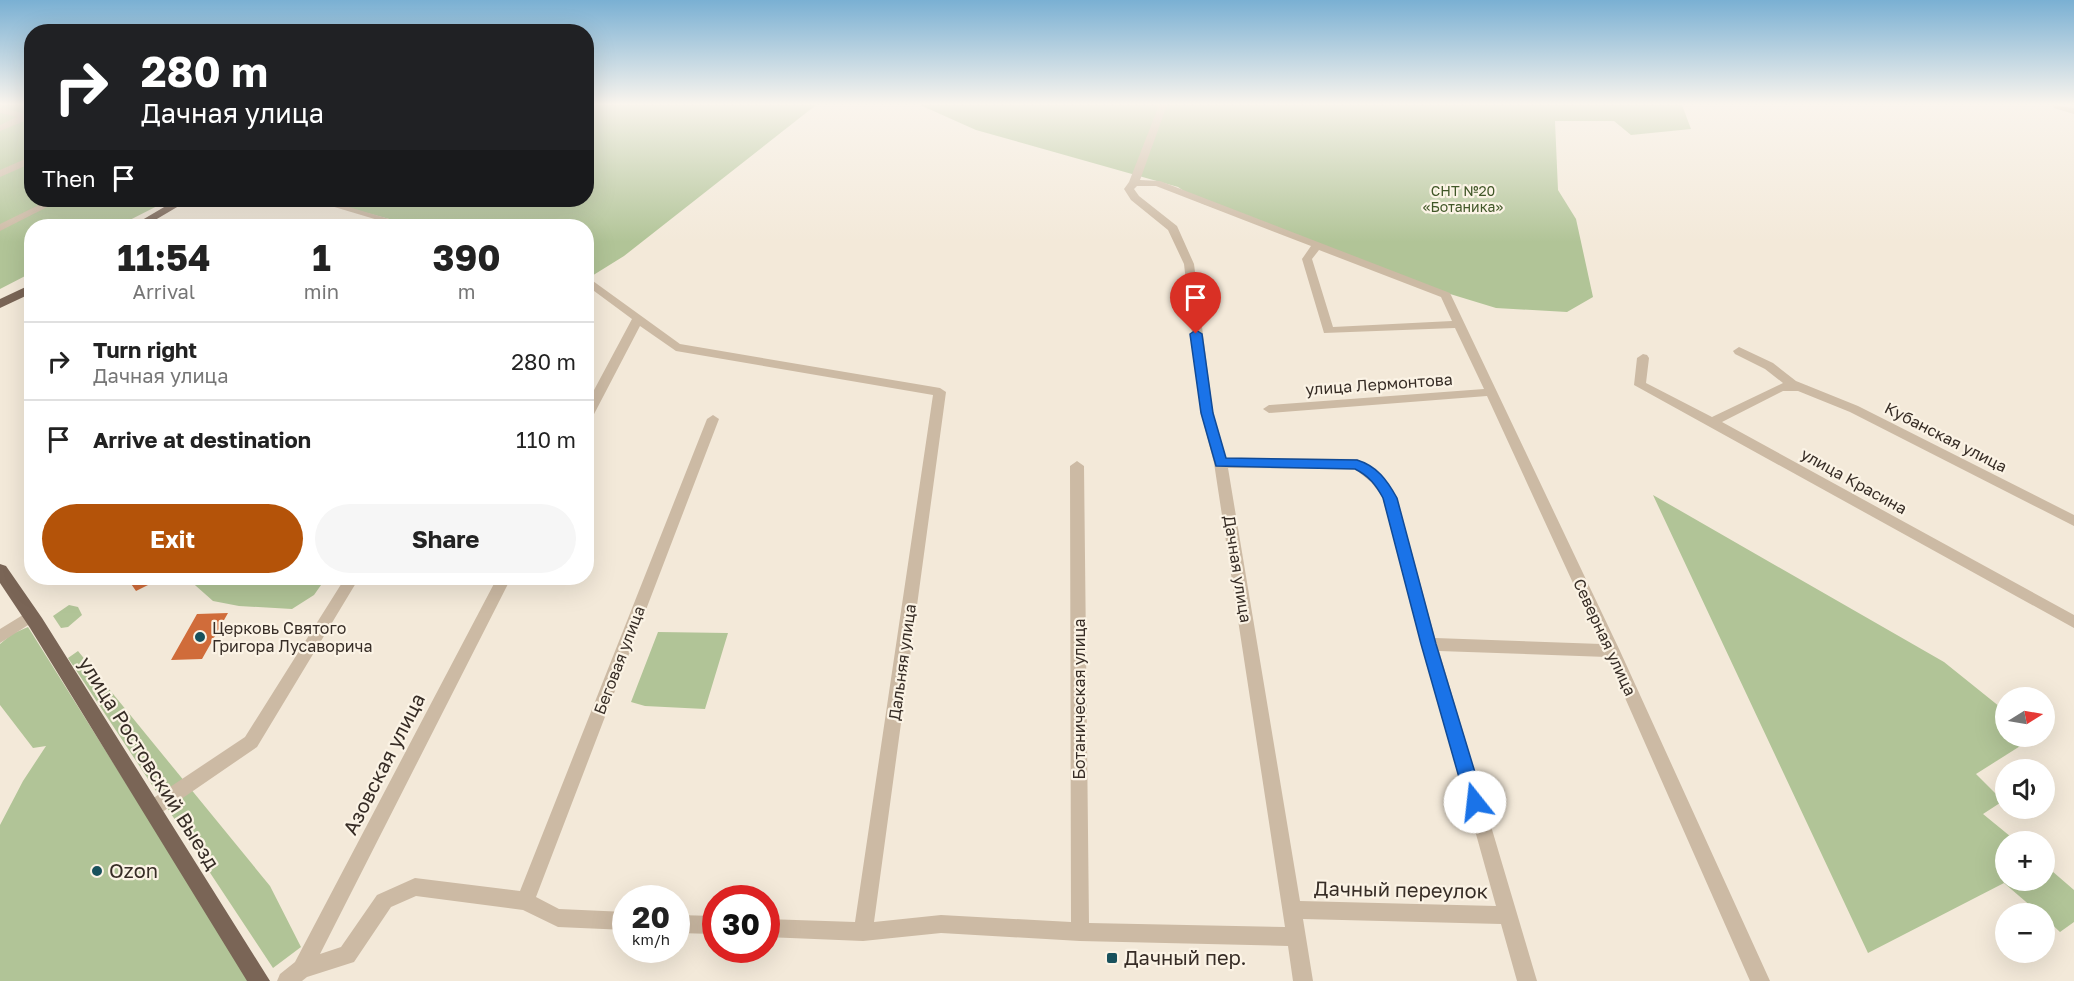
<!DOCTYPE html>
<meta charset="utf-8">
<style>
body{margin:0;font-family:"Golos Text",sans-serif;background:#f6f6f6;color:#222;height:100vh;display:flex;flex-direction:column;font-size:22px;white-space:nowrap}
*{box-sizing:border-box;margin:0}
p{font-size:20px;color:#767676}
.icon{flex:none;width:33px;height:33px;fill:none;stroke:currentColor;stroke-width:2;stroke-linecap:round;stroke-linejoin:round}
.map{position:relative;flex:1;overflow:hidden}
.sheet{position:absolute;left:24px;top:219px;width:570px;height:366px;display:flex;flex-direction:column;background:#fff;border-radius:24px;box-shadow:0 6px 24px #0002}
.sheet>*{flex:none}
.guide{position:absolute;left:24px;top:24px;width:570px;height:183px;border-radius:24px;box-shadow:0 6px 24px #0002;background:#202124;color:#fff;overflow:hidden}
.needle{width:39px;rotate:79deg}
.fabs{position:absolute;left:1995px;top:687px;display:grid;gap:12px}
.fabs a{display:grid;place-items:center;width:60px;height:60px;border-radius:50%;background:#fff;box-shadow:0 6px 24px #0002;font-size:30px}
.speed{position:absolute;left:612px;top:885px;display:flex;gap:12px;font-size:30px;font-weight:700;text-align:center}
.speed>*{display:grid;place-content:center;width:78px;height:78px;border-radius:50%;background:#fff;box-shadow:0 6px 24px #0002;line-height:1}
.speed small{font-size:15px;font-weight:400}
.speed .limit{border:9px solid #d22;background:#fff;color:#111}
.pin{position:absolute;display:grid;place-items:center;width:51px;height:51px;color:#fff;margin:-62px -26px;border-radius:50% 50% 50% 0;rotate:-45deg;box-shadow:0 0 6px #0007}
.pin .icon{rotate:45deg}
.me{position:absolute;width:66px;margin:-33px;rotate:344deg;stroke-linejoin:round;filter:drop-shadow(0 0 4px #0008)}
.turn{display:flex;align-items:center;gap:21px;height:126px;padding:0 18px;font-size:27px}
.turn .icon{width:78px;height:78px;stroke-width:2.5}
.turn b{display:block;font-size:42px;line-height:51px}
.then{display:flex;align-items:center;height:57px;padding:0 18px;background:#0003;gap:12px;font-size:22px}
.eta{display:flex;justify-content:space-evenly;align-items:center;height:102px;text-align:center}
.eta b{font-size:36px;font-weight:700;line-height:42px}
.cta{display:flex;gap:12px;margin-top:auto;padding:12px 18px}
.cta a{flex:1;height:69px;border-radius:36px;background:#b45309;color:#fff;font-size:24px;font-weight:700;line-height:69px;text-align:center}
.cta a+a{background:#f6f6f6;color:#222}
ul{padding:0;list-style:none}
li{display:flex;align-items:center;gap:18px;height:78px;padding:0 18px;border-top:2px solid #e0e0e0}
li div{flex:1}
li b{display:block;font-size:22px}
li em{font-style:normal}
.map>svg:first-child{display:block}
.green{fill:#b1c497}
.building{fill:#d06c3a}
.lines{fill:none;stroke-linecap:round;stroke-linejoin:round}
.minor{fill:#ccbaa4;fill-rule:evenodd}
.major{fill:#7a6556;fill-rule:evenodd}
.route{fill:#1a73e8;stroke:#114b97;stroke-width:1.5}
.poi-dot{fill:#18515c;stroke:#fbf3e5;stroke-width:2}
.labels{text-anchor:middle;stroke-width:4.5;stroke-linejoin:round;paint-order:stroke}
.far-park-label{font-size:14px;fill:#415728;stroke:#fbf3e5}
.street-label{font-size:16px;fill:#372d26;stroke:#fbf3e5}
.poi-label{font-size:16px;fill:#372d26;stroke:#fbf3e5;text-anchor:start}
.near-street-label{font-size:20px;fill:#372d26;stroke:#fbf3e5}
.near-poi-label{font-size:20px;fill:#372d26;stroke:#fbf3e5;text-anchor:start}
</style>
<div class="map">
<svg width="2074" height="981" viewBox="0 0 2074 981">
<rect width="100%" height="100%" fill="#f3e9d9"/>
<path class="green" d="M0,105H31L32,200H169L118,226H32L31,273L0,289Z
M587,105H816L624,256L587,279L586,226H415L319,200H586Z
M920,105H1682L1691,129L1631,135L1614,121H1555L1558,190L1576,219L1593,297L1567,312L1496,308L1437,290L1201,203L1178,187L976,130Z
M1653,495L1944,662L2005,711L2006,736L2028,737L2025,743L1976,774L2003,801L1983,814L2016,841L2006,842V880H2044L2045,865L2074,890V922L2060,932L2045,918L2044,914L2039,913L2004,883L1868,953Z
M187,578H326L314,595L292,609L239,606L213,601Z
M69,605L78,607L82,615L68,627L61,628L53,616Z
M28,627L250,981H0V825L23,781L46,746L33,748L0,705V644L12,634Z
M658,632L728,633L705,709L645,706L631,702Z
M78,651L270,886L301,947L273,968L68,658Z"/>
<path class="building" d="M127,578H162L136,591Z
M228,613L202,659L171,660L197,614Z"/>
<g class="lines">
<path class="minor" d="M1159,105H1167L1140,180L1160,181L1450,293L1620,651L1770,981H1750L1607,657L1439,651L1537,981H1517L1501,924L1303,919L1313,981H1293L1288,946L1080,941L941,933L863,941L766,937V919L855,922L933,395L676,351L640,326L592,418L586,422V405L632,319L586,285V276L680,344L940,388L946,392L874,922L941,915L1071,922L1070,466L1077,461L1084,466L1089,923L1285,927L1214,463L1201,413L1184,264L1168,230L1131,200L1124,189L1129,182ZM1137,186H1156L1311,246L1302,259L1324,333L1455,328L1484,389L1269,405L1263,409L1269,413L1487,396L1601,644L1435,638L1397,498L1377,471L1357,459L1226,458L1213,413L1194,264L1177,226L1139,196L1134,189ZM1319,250L1441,297L1452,321L1333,327L1312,259ZM1228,468L1355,469L1371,482L1382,496L1496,906L1300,901Z
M2053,105L2074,108V114L2054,108Z
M0,107L25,114L32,111V118L0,131V125L17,117L0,113Z
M32,156V163L0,177V170Z
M49,200H61L0,231V224Z
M311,200H325L413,226H398Z
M1739,347L1773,363L1796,381L1858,406L2074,515V526L1850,412L1798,391H1783L1722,422L2074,615V628L1634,385L1637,358L1643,354L1647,355L1649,358L1646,383L1712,417L1783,383L1765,369L1735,354L1733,351Z
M713,415L719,419L536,897L559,909L626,912V930L558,927L523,910L416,896L391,907L354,962L307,977L302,981H277L280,974L295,962L497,578H511L320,954L341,947L377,895L415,878L520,891L707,419Z
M345,578H359L257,747L158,815L152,817L146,815L143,809L146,803L245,737Z
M31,610L36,612L39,616L36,620L0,643V629Z
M676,915L716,916V934L676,933Z"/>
<path class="major" d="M176,200H189L145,226H132Z
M32,284V293L0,308V299Z
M0,564L6,566L42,618L270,981H247L30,628L0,583Z"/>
</g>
<linearGradient id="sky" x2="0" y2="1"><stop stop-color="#7ab0d3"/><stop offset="0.43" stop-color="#faf5ee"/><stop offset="1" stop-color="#faf5ee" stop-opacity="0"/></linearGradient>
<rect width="2074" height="242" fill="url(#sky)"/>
<path class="route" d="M1196,330L1202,334L1213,413L1226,458L1357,460C1377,466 1387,480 1397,498L1436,644L1484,802L1481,808L1475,810L1469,808L1466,802L1421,644L1383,498C1376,485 1369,476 1355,469L1216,466L1201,413L1190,334Z"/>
<g class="poi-dot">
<circle cx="200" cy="637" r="6"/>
<circle cx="97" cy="871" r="6"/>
<rect x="1106" y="952" width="12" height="12" rx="3"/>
</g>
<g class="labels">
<g class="far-park-label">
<text x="1463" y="196">СНТ №20<tspan x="1463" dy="16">«Ботаника»</tspan></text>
</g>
<g class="street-label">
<text transform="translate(1379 384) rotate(-4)" y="6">улица Лермонтова</text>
<text transform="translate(1946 437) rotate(27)" y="6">Кубанская улица</text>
<text transform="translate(1854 481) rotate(29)" y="6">улица Красина</text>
<text transform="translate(1238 569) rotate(81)" y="6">Дачная улица</text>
<text transform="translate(1605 637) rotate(65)" y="6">Северная улица</text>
<text transform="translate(619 660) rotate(-69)" y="6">Беговая улица</text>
<text transform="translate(902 662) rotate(-82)" y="6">Дальняя улица</text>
<text transform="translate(1079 699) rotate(-90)" y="6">Ботаническая улица</text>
</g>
<g class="poi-label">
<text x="212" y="634">Церковь Святого<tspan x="212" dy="18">Григора Лусаворича</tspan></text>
</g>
<g class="near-street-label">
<text transform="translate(149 763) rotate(58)" y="7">улица Ростовский Выезд</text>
<text transform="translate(384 764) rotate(-63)" y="7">Азовская улица</text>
<text transform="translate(1401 890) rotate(1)" y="7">Дачный переулок</text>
</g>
<g class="near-poi-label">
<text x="109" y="878">Ozon</text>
<text x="1124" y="965">Дачный пер.</text>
</g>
</g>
</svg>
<div class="fabs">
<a><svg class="needle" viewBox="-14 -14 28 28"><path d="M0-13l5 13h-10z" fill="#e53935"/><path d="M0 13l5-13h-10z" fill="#767676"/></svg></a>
<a><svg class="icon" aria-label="sound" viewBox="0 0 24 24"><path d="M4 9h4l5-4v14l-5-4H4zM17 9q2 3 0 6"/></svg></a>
<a>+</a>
<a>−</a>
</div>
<div class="speed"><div>20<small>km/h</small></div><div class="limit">30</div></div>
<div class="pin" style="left:1196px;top:334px;background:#d93025"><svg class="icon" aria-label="arrive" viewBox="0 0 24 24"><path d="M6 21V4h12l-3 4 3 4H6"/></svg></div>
<svg class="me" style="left:1475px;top:802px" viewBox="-20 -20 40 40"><circle r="19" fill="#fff"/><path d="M0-13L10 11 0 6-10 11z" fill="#1a73e8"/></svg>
<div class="guide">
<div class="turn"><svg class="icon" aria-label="right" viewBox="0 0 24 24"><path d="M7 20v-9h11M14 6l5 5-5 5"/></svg><div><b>280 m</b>Дачная улица</div></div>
<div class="then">Then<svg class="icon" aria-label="arrive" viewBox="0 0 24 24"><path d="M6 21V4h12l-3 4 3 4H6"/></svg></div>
</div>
<section class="sheet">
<div class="eta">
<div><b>11:54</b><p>Arrival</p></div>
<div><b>1</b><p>min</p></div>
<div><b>390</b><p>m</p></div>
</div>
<ul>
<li><svg class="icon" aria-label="right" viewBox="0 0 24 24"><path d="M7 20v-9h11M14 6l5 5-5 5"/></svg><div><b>Turn right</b><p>Дачная улица</p></div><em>280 m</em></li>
<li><svg class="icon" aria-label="arrive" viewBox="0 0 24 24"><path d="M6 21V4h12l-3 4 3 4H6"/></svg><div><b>Arrive at destination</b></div><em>110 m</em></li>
</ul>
<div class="cta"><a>Exit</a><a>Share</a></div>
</section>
</div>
